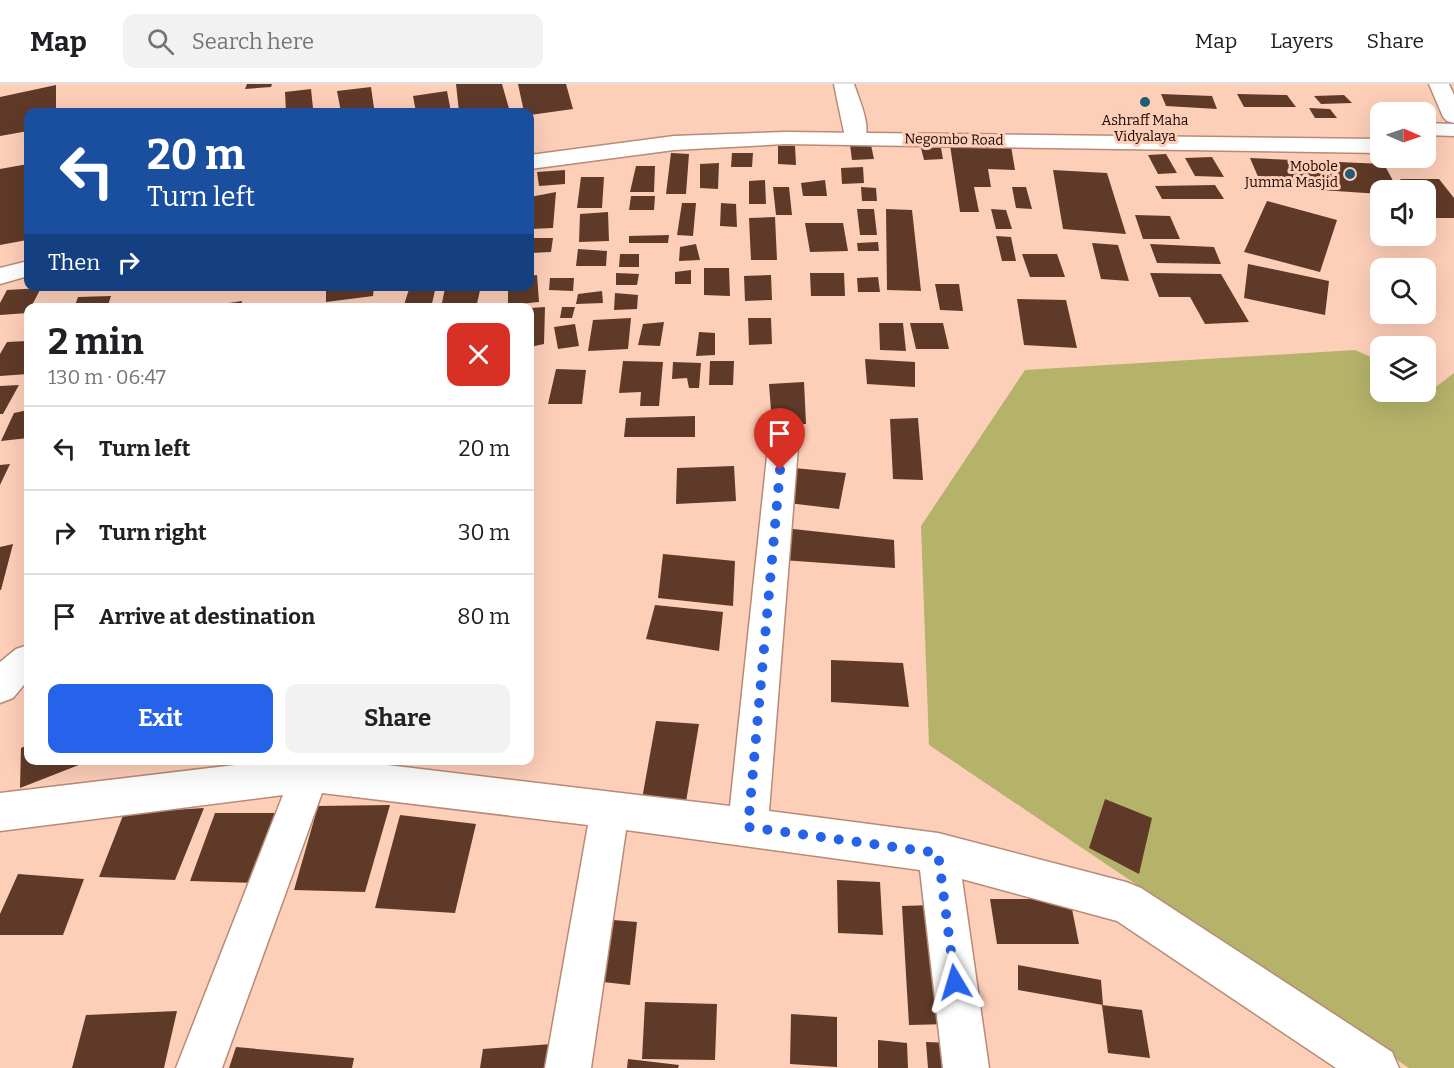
<!DOCTYPE html>
<meta charset="utf-8">
<style>
body{margin:0;font-family:Bitter,serif;background:#f2f2f2;color:#202124;height:100vh;display:flex;flex-direction:column;font-size:22px;white-space:nowrap}
*{box-sizing:border-box;margin:0}
p{font-size:20px;color:#757577}
.icon{flex:none;width:33px;height:33px;fill:none;stroke:currentColor;stroke-width:2;stroke-linecap:round;stroke-linejoin:round}
.map{position:relative;flex:1;overflow:hidden}
.side{position:absolute;left:24px;top:219px;width:510px;height:462px;display:flex;flex-direction:column;background:#fff;border-radius:12px;box-shadow:0 6px 24px #0002}
.side>*{flex:none}
.hud{position:absolute;left:24px;top:24px;width:510px;height:183px;border-radius:12px;box-shadow:0 6px 24px #0002;background:#1a4fa0;color:#fff;overflow:hidden}
.needle{width:39px;rotate:92deg}
.fabs{position:absolute;left:1370px;top:18px;display:grid;gap:12px}
.fabs a{display:grid;place-items:center;width:66px;height:66px;border-radius:12px;background:#fff;box-shadow:0 6px 24px #0002;font-size:30px}
.pin{position:absolute;display:grid;place-items:center;width:51px;height:51px;color:#fff;margin:-62px -26px;border-radius:50% 50% 50% 0;rotate:-45deg;box-shadow:0 0 6px #0007}
.pin .icon{rotate:45deg}
.me{position:absolute;width:66px;margin:-33px;rotate:353deg;stroke-linejoin:round;filter:drop-shadow(0 0 4px #0008)}
.turn{display:flex;align-items:center;gap:21px;height:126px;padding:0 24px;font-size:27px}
.turn .icon{width:78px;height:78px;stroke-width:2.5}
.turn b{display:block;font-size:42px;line-height:51px}
.then{display:flex;align-items:center;height:57px;padding:0 24px;background:#0003;gap:12px;font-size:22px}
.round{display:grid;place-items:center;flex:none;width:63px;height:63px;border-radius:12px;background:#f2f2f2}
.summary{display:flex;align-items:center;justify-content:space-between;height:102px;padding:0 24px}
h1{font-size:36px;font-weight:700;line-height:45px}
.button{display:flex;gap:12px;margin-top:auto;padding:12px 24px}
.button a{flex:1;height:69px;border-radius:12px;background:#2563eb;color:#fff;font-size:24px;font-weight:700;line-height:69px;text-align:center}
.button a+a{background:#f2f2f2;color:#202124}
ul{padding:0;list-style:none}
li{display:flex;align-items:center;gap:18px;height:84px;padding:0 24px;border-top:2px solid #e0e0e0}
li div{flex:1}
li b{display:block;font-size:22px}
li em{font-style:normal}
header{display:flex;align-items:center;gap:36px;box-sizing:border-box;height:84px;padding:0 30px;background:#fff;border-bottom:2px solid #e0e0e0}
header strong{font-size:28px}
nav{display:flex;gap:33px;margin-inline-start:auto;font-size:21px}
.search{width:420px;height:54px;background:#f2f2f2;display:flex;align-items:center;gap:15px;box-sizing:border-box;padding:0 21px;border-radius:12px;color:#757577;font-size:22px}
.map>svg:first-child{display:block}
.green{fill:#b5b26a}
.building{fill:#603a28}
.lines{fill:none;stroke-linecap:round;stroke-linejoin:round}
.minor-casing{stroke:#b78b77;stroke-width:3}
.highway-casing{stroke:#b78b77;stroke-width:3}
.minor{fill:#fff;fill-rule:evenodd}
.highway{fill:#fff;fill-rule:evenodd}
.route{stroke:#2563eb;stroke-width:10;stroke-dasharray:0 18}
.poi-dot{fill:#215e75;stroke:#fdceb8;stroke-width:2}
.labels{text-anchor:middle;stroke-width:6;stroke-linejoin:round;paint-order:stroke}
.far-poi-label{font-size:14px;fill:#190904;stroke:#fdceb8}
.far-street-label{font-size:14px;fill:#190904;stroke:#fdceb8}
</style>
<header>
<strong>Map</strong>
<div class="search"><svg class="icon" aria-label="search" viewBox="0 0 24 24"><circle cx="10" cy="10" r="6"/><path d="M15 15l6 6"/></svg>Search here</div>
<nav><a>Map</a><a>Layers</a><a>Share</a></nav>
</header>
<div class="map">
<svg width="1454" height="984" viewBox="0 0 1454 984">
<rect width="100%" height="100%" fill="#fdceb8"/>
<path class="green" d="M1355,266L1380,277V308H1425V297L1437,302L1454,289V984H1409L929,661L921,442L1025,286Z"/>
<path class="building" d="M247,0H272L271,3L245,5Z
M456,0H502L510,28H459Z
M518,0H566L573,25L530,31V28H524Z
M56,1V28H28V47L0,52V13Z
M371,3L374,24L341,28L337,7Z
M311,5L313,24L286,28L285,8Z
M447,7L451,28H416L413,12Z
M1161,10L1212,12L1217,25L1166,22Z
M1237,10L1287,11L1296,23H1244Z
M1344,11L1352,19L1321,20L1314,12Z
M1309,24L1330,25L1337,34H1315Z
M850,61H871L874,75L852,76Z
M950,61L1011,62L1015,86L988,85L991,103H974L979,128H960Z
M778,62H795L796,81L778,80Z
M921,64H941L943,75L924,76Z
M671,69L689,70L686,110H666Z
M732,69H753L752,83H731Z
M1166,70L1177,89L1158,90L1148,71Z
M1212,73L1224,93L1195,92L1185,74Z
M1250,74L1384,80L1398,106H1380V110L1262,102Z
M719,79L718,105L700,104V80Z
M28,80L27,156L0,161V85Z
M636,82H655L654,108H630Z
M863,83L864,99L842,100L841,84Z
M565,86V100L539,102L537,88Z
M1053,86L1107,89L1126,150L1063,145Z
M581,93H604L602,124H577Z
M1400,95H1439L1454,114V134H1433L1425,125V106H1409Z
M765,96L766,120H749V97Z
M825,96L827,112H803L801,99Z
M1215,101L1224,115H1162L1155,102Z
M773,103H789L792,131H776Z
M861,103L876,104L877,117H862Z
M1012,103H1026L1032,125L1016,124Z
M556,108L553,144L530,145V113Z
M631,112H655L654,126H629Z
M1267,117L1337,136L1320,188L1244,168Z
M682,119H696L693,152L677,151Z
M721,119L736,120L737,143L720,142Z
M857,125H874L877,151H860Z
M886,125L912,126L921,207L887,206Z
M991,125L1006,126L1012,145H996Z
M608,128L609,157L579,158L580,130Z
M1135,131L1170,132L1180,155H1143Z
M775,133L777,176H751L749,134Z
M805,139H843L848,167L810,168Z
M669,151L668,159H629V152Z
M996,152L1011,153L1016,177H1002Z
M530,154H553L551,168L530,169Z
M878,158L879,167H858L857,159Z
M1092,159L1118,161L1129,197L1101,195Z
M696,160L700,176L679,177L680,163Z
M1150,160L1214,163L1221,180L1157,179Z
M578,165L607,167L606,182H576Z
M620,170H639V183H619Z
M1022,170H1057L1065,193H1030Z
M1248,180L1329,197L1325,231L1244,214Z
M704,184H729L730,212L704,211Z
M691,186V200H675V188Z
M616,189L639,190L637,201H616Z
M810,189H844L845,212H811Z
M1150,189L1221,190L1249,238L1205,240L1190,213H1159Z
M537,191L539,218L508,221V202H530V192Z
M771,191L772,216L745,217L744,192Z
M878,193L880,208H858L857,194Z
M550,194H574L573,207L549,206Z
M935,200H959L963,227L940,226Z
M326,202H374L373,212L326,218Z
M410,202H436L431,224H403Z
M481,202L476,224H441L445,204Z
M41,204L28,229L0,231V219L7,206Z
M602,207L603,219L576,220L578,210Z
M615,209L638,211L637,225L614,226Z
M111,212L107,224H74L78,213Z
M1017,215L1066,216L1077,264L1024,261Z
M242,217L241,224H216V221Z
M545,223L544,260L530,263V224Z
M562,223H575L572,234H560Z
M631,234L628,265L588,267L593,236Z
M748,234H771L772,260L749,261Z
M664,238L660,262L638,261L643,240Z
M879,239H903L906,267L880,266Z
M910,239H943L949,265H916Z
M575,240L579,262L558,265L554,243Z
M699,248L715,249V271L696,272Z
M28,257V290L0,292V270L7,258Z
M865,275L915,278V303L867,300Z
M623,277L663,278L659,322H640L641,308L619,309Z
M710,277H734L733,301H709Z
M673,278L701,279L699,304H689L687,294L672,295Z
M556,285L586,286L582,320H548Z
M804,298L806,340H772L769,300Z
M19,301L3,330H0V302Z
M28,326V354L1,357L14,329Z
M695,332V353H624L626,334Z
M918,334L923,396L893,395L890,335Z
M10,380L0,401V381Z
M734,382L736,417L676,420L677,384Z
M794,384L846,389L839,425L788,419Z
M784,444L894,456L895,484L782,476Z
M13,460L1,506H0V463Z
M663,470L735,477L733,522L658,514Z
M655,521L723,528L719,567L646,555Z
M831,576L903,579L909,623L831,618Z
M656,637L699,640L686,718L642,715Z
M28,661V676L89,677L20,704L21,664Z
M1105,715L1152,734L1139,790L1089,764Z
M390,721L365,808L294,806L318,722Z
M204,724L175,796L99,793L124,729Z
M215,729H279L256,799L190,797Z
M400,731L476,740L455,829L375,824Z
M18,790L84,795L63,851H0V830Z
M837,796L880,798L883,851L838,849Z
M990,815H1070L1079,860H997Z
M932,821L949,940L909,941L902,822Z
M601,835L637,838L630,901L594,897Z
M1018,881L1101,896L1103,921L1018,906Z
M645,918L717,920L715,976L642,975Z
M1102,921L1142,926L1150,974L1108,969Z
M177,927L164,984H72L86,931Z
M791,930L837,933V983L790,980Z
M878,956L907,959L908,984H878Z
M926,958L952,959L955,984H928Z
M552,960L549,984H480L483,965Z
M236,963L354,974L352,984H229Z
M628,975L679,981L678,984H627Z"/>
<g class="lines">
<g class="minor-casing">
<path id="minor" d="M834,0H854C859,16 873,44 863,59H847C845,55 836,10 834,0Z
M783,352L793,355L798,363L769,727L938,749L1126,798L1141,804L1392,968L1399,984H1336L1117,837L962,795L989,984H943L920,786L626,746L591,984H545L588,741L322,709L222,984H176L283,711L0,747V709L276,676H346L730,722L768,363L773,355Z
M28,561V596L13,614L0,619V578L16,565Z"/>
</g>
<g class="highway-casing">
<path id="highway" d="M1429,0H1449L1454,11V39L1447,37L1443,33Z
M1425,39L1454,40V52L1425,51Z
M785,48L1380,55V69L785,60L674,66L530,85V71L674,52Z
M28,177V192L0,200V184Z"/>
</g>
<use href="#minor" class="minor"/>
<use href="#highway" class="highway"/>
</g>
<g class="lines">
<path class="route" d="M780,386L748,743L938,769L955,898"/>
</g>
<g class="poi-dot">
<circle cx="1145" cy="18" r="6"/>
<circle cx="1350" cy="90" r="6"/>
</g>
<g class="labels">
<g class="far-poi-label">
<text x="1145" y="41">Ashraff Maha<tspan x="1145" dy="16">Vidyalaya</tspan></text>
<text x="1338" y="87" text-anchor="end">Mobole<tspan x="1338" dy="16">Jumma Masjid</tspan></text>
</g>
<g class="far-street-label">
<text transform="translate(954 55) rotate(1)" y="5">Negombo Road</text>
</g>
</g>
</svg>
<div class="fabs">
<a><svg class="needle" viewBox="-14 -14 28 28"><path d="M0-13l5 13h-10z" fill="#e53935"/><path d="M0 13l5-13h-10z" fill="#757577"/></svg></a>
<a><svg class="icon" aria-label="sound" viewBox="0 0 24 24"><path d="M4 9h4l5-4v14l-5-4H4zM17 9q2 3 0 6"/></svg></a>
<a><svg class="icon" aria-label="search" viewBox="0 0 24 24"><circle cx="10" cy="10" r="6"/><path d="M15 15l6 6"/></svg></a>
<a><svg class="icon" aria-label="layers" viewBox="0 0 24 24"><path d="M12 4l9 5-9 5-9-5zM3 14l9 5 9-5"/></svg></a>
</div>
<div class="pin" style="left:780px;top:386px;background:#d93025"><svg class="icon" aria-label="arrive" viewBox="0 0 24 24"><path d="M6 21V4h12l-3 4 3 4H6"/></svg></div>
<svg class="me" style="left:955px;top:898px" viewBox="-20 -20 40 40"><path d="M0-17L14 15 0 8-14 15z" fill="#2563eb" stroke="#fff" stroke-width="4"/></svg>
<div class="hud">
<div class="turn"><svg class="icon" aria-label="left" viewBox="0 0 24 24"><path d="M17 20v-9H6M10 6l-5 5 5 5"/></svg><div><b>20 m</b>Turn left</div></div>
<div class="then">Then<svg class="icon" aria-label="right" viewBox="0 0 24 24"><path d="M7 20v-9h11M14 6l5 5-5 5"/></svg></div>
</div>
<section class="side">
<div class="summary"><div><h1>2 min</h1><p>130 m · 06:47</p></div><a class="round" style="background:#d93025;color:#fff"><svg class="icon" aria-label="close" viewBox="0 0 24 24"><path d="M6 6l12 12M18 6L6 18"/></svg></a></div>
<ul>
<li><svg class="icon" aria-label="left" viewBox="0 0 24 24"><path d="M17 20v-9H6M10 6l-5 5 5 5"/></svg><div><b>Turn left</b></div><em>20 m</em></li>
<li><svg class="icon" aria-label="right" viewBox="0 0 24 24"><path d="M7 20v-9h11M14 6l5 5-5 5"/></svg><div><b>Turn right</b></div><em>30 m</em></li>
<li><svg class="icon" aria-label="arrive" viewBox="0 0 24 24"><path d="M6 21V4h12l-3 4 3 4H6"/></svg><div><b>Arrive at destination</b></div><em>80 m</em></li>
</ul>
<div class="button"><a>Exit</a><a>Share</a></div>
</section>
</div>
